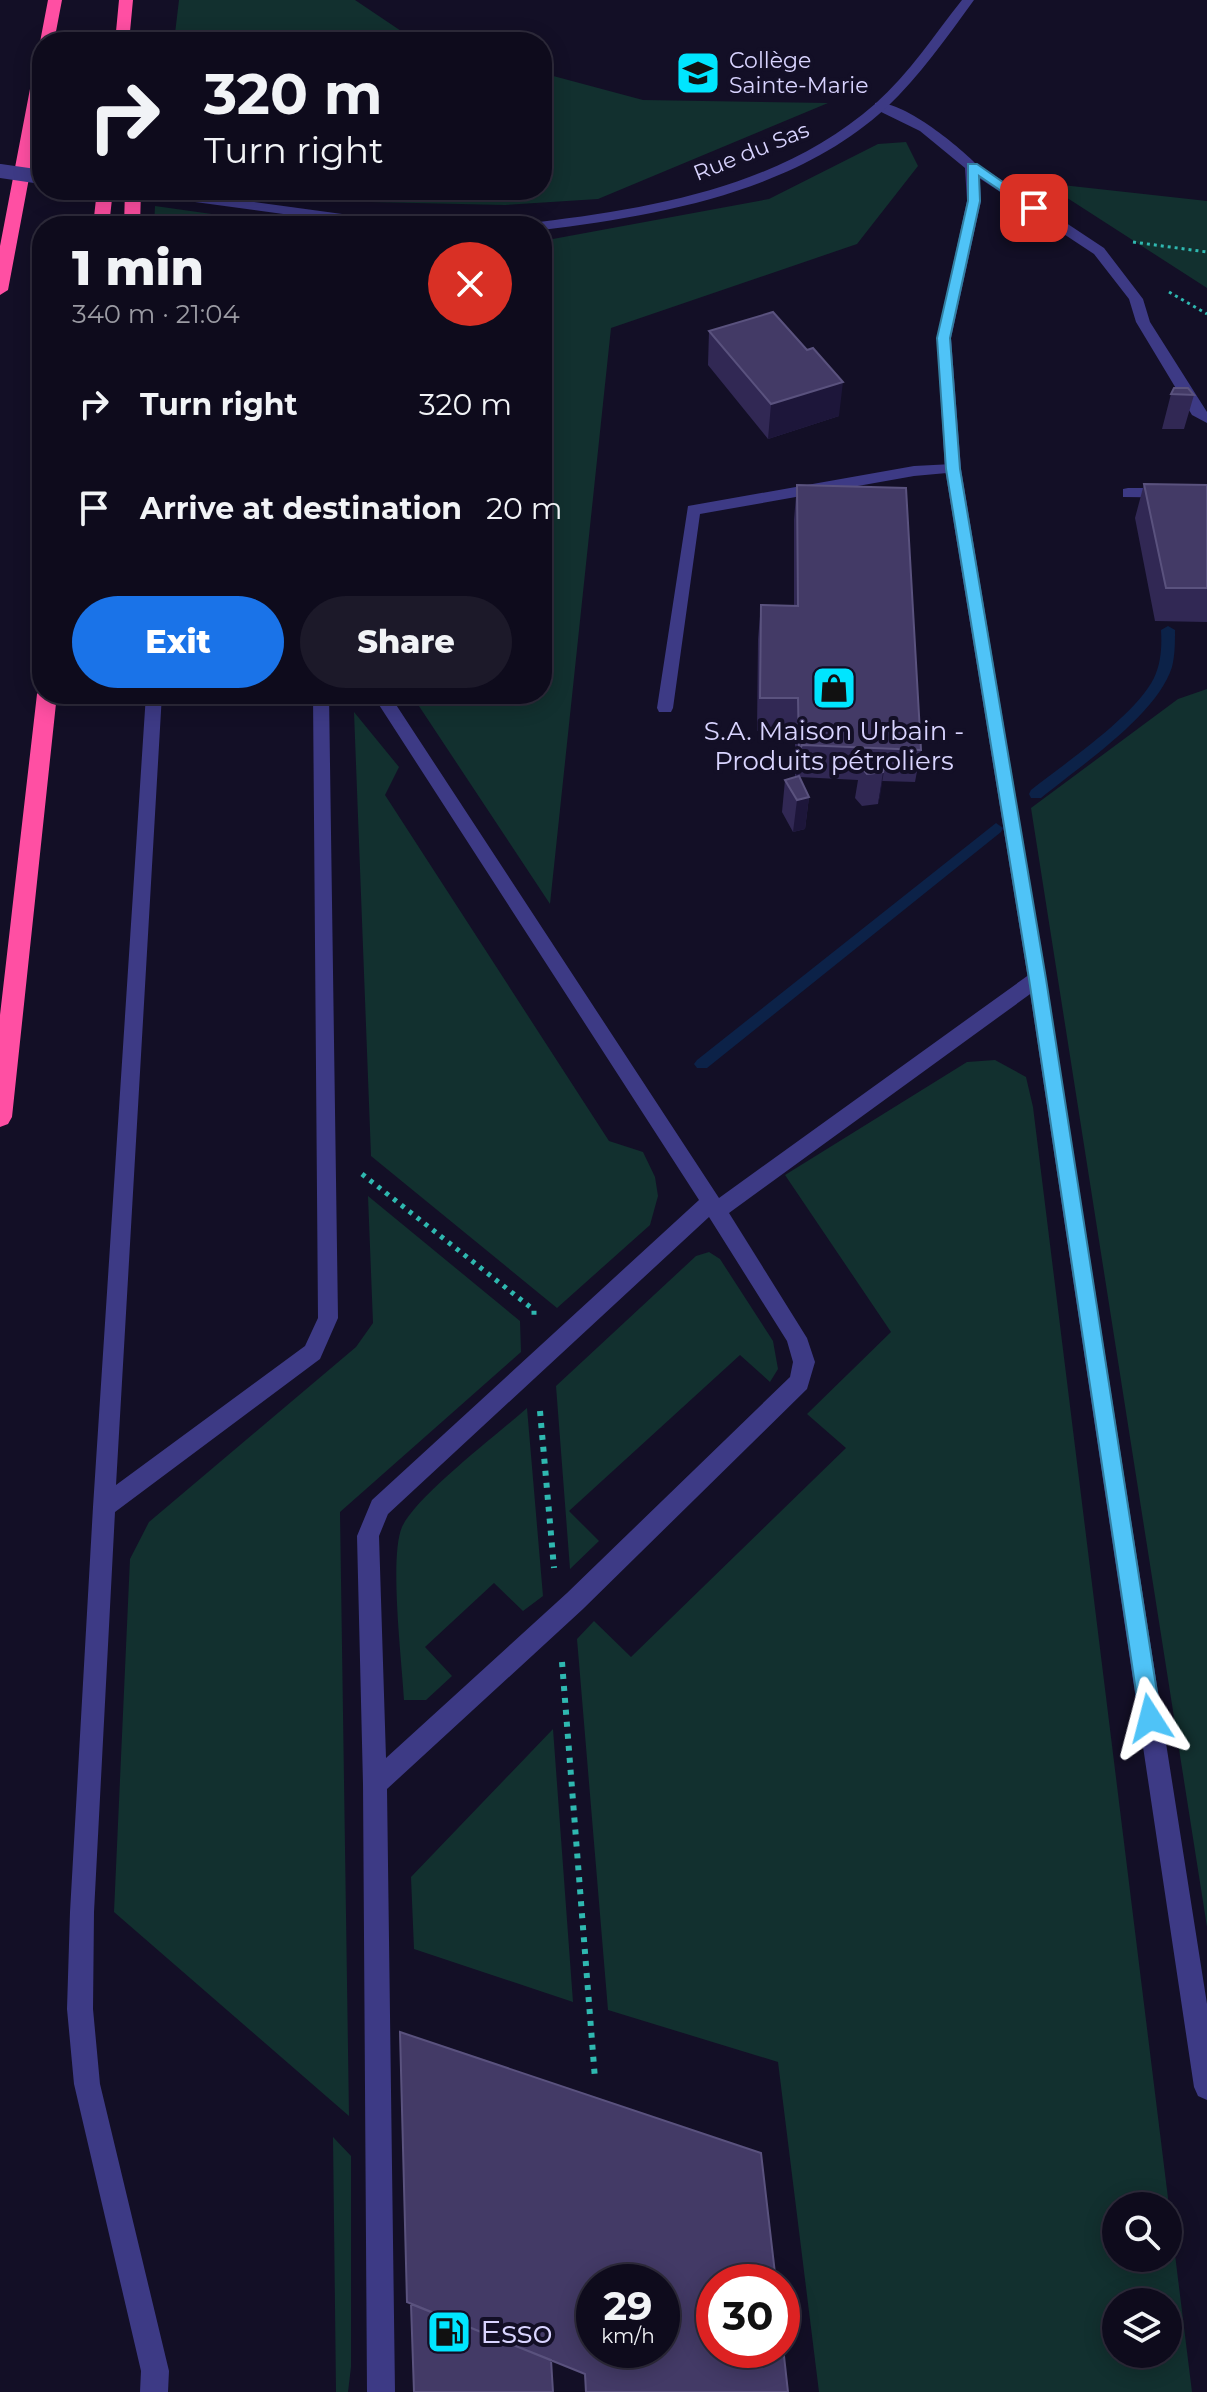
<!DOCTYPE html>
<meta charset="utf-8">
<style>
body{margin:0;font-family:Montserrat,sans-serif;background:#1c1929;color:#f1f3f6;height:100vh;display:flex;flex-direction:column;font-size:30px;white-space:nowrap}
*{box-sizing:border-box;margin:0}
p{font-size:26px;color:#9b9ba3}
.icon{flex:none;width:44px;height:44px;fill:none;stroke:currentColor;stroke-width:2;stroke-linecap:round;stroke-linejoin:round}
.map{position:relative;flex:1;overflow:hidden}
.drawer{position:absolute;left:32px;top:216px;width:520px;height:488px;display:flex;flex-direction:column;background:#0e0b1c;border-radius:32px;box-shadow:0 4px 20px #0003,0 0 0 2px #2e2b3b}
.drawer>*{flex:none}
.banner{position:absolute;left:32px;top:32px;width:520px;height:168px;border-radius:32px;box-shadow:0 4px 20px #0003,0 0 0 2px #2e2b3b;background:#0e0b1c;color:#f1f3f6;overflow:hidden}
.buttons{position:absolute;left:1102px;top:2192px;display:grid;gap:16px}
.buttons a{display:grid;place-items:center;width:80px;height:80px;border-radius:50%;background:#0e0b1c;box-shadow:0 4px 20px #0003,0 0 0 2px #2e2b3b;font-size:40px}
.speed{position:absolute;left:576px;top:2264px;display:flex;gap:16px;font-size:40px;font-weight:700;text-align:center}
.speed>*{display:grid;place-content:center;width:104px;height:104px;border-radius:50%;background:#0e0b1c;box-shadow:0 4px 20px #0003,0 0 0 2px #2e2b3b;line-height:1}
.speed small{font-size:20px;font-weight:400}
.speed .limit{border:12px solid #d22;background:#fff;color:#111}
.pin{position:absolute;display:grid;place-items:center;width:68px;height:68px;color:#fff;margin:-34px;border-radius:16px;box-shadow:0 4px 12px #0006}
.me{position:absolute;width:88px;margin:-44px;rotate:351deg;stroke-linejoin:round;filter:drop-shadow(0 0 6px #0008)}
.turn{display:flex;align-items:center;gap:28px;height:168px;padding:0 40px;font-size:36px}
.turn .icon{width:104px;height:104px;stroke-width:2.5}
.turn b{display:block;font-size:56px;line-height:68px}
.round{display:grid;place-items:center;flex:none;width:84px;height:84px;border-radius:42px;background:#1c1929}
.summary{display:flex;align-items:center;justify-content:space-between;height:136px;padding:0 40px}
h1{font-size:48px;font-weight:800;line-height:60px}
.action{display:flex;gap:16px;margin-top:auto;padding:16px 40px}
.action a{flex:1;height:92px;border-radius:48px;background:#1a73e8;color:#fff;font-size:32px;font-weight:800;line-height:92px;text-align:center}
.action a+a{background:#1c1929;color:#f1f3f6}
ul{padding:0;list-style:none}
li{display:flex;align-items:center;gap:24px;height:104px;padding:0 40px}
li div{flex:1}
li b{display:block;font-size:30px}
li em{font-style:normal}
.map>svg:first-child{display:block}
.green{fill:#12302f;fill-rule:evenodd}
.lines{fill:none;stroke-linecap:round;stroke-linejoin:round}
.stream{fill:#0c2248;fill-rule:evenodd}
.path-far2{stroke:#2fb8b0;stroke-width:3;stroke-dasharray:3 4;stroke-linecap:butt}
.path-far1{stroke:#2fb8b0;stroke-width:5;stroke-dasharray:4 6;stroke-linecap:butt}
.path{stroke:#2fb8b0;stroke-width:6;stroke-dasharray:5 7;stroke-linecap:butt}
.service{fill:#3d3a85;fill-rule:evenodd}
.minor{fill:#3d3a85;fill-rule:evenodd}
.tertiary{fill:#3d3a85;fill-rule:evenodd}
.motorway{fill:#ff4fa3;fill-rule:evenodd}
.tertiary-bridge{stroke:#3d3a85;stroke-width:14}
.wall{fill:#312854}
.shaded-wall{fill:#1d163a}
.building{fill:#433a66;stroke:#5a527e;stroke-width:2;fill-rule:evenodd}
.route{fill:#4fc3f7;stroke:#337fa1;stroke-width:2}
.labels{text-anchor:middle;stroke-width:8;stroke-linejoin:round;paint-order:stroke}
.far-poi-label{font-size:22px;fill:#d9d4ff;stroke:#130f26;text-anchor:start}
.far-street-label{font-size:22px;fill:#d9d4ff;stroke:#130f26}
.poi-label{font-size:26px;fill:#d9d4ff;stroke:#130f26}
.near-poi-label{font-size:32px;fill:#d9d4ff;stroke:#130f26;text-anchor:start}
</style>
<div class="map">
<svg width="1207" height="2392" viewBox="0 0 1207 2392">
<rect width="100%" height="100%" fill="#130f26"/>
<path class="green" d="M179,0H355L410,37L426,42H174Z
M542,73L643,100L828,103L598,199L505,205L370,202L289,190H542Z
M906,142L918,166L857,244L611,328L550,904L411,694H542V241L769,199L878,144Z
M1044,183L1207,201V288Z
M155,206L298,226H154Z
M1207,689V1927L1031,808L1178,699Z
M354,712L399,767L385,795L609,1141L643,1152L655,1177L658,1196L650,1225L557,1308L371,1156Z
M995,1060L1026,1077L1033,1107L1192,2392H819L778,2062L608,2010L577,1639L594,1621L631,1657L846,1448L807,1414L891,1332L785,1175L967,1062ZM1116,2206H1168V2258H1116ZM1116,2302H1168V2354H1116Z
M368,1196L520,1321L521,1352L340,1512L349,2116L114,1912L130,1559L149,1522L356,1347L373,1323Z
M709,1252L720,1259L773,1341L778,1369L770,1382L740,1355L569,1511L599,1541L570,1569L556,1386L696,1256Z
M527,1408L543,1596L523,1611L494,1583L425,1647L452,1676L426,1700H404C402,1662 389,1557 402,1527C416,1496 498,1434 527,1408Z
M553,1729L573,2002L414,1949L411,1877Z
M333,2137L351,2156V2367L348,2392H336Z"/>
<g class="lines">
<path class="stream" d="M1168,626L1175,630C1175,643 1175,655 1172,667C1157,715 1080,766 1041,798H1031L1029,794L1031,790C1065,763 1135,716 1154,678C1161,663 1162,647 1161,630Z
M996,823L1003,828L1001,832L707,1068H697L694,1064L697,1060Z"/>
<path class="path-far2" d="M1133,242L1207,252
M1169,292L1207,314"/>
<path class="path-far1" d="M362,1174L534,1310V1317"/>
<path class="path" d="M540,1411L554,1568
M562,1662L595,2079"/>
<path class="service" d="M967,164H977L1104,248L1143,299L1150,322L1207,412V423L1192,415L1136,322L1129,299L1094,254L967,170Z
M953,464L961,469L958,472L914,476L700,514L673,708L671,712H659L657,708L688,506L914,466Z
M1128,488H1207V498L1123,497V489Z
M146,694H162L116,1485L305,1346L318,1318L313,694H329L338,1318L320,1359L115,1512L94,1912L93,2009L100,2084L169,2371L168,2392H140L141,2371L74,2084L67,2009L70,1912L93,1507Z
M372,694H389L719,1198L1030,974H1044L1046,979L1044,984L729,1213L807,1338L815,1362L807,1389L583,1609L387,1789L395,2392H367L363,1784L357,1536L372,1500L699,1200ZM709,1217L787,1341L793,1362L790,1377L567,1593L386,1758L379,1536L388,1514Z"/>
<path class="minor" d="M875,103C903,100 960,147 979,167L981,201L951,338L961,469L1046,979L1207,2004V2100L1198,2096L1194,2087L1028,979L945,469L937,338L967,201L965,168L920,131L875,109Z"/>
<path class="tertiary" d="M962,0H974C947,37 919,77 886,108C794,192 661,215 542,230V226H532L539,222C657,208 783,185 875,104C909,74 934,35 962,0Z
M129,190H166L401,222L408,226H371L136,194Z"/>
<path class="motorway" d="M48,0H62L54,42H42V45L40,42Z
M119,0H133L129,42H115Z
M42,63V109L8,290L0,295V246L34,68Z
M97,190H113L109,226H93Z
M125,190H141L140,226H124Z
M42,688V694H57L12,1117L8,1124L0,1127V1015L37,694Z"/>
<path class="tertiary-bridge" d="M0,171L42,177"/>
</g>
<path class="wall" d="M709,331L839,416L768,439L708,365Z
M1171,394L1194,395L1184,429H1162Z
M1144,484L1207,485V622L1155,621L1135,518Z
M797,485L921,750L915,782L882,781L878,804L862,806L855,798L858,780L799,777L809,797L805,829L793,832L782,812L785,780L795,777V731H757L758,639L761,605L794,606V519Z"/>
<path class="shaded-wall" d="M843,382L839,416L768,439L771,404Z
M802,745L798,777L795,783L799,751Z
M885,764L880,797L878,804L883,772Z
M809,797L805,829L793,832L797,800Z"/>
<path class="building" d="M773,312L807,350L813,348L843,382L771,404L709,331Z
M1174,388H1188L1194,395L1171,394Z
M1144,484L1207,485V588H1166Z
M797,485L906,488L921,750L802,745L799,751L798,698H760L761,605L798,606Z
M871,756L881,758L885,764L883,772L867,774L860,766L862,759Z
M799,776L809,797L797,800L785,780Z
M400,2032L761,2153L776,2282H714V2350H782V2338L788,2392H586L585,2374L407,2302ZM594,2282H662V2350H594Z
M411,2304L551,2360L553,2392H414Z"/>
<path class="route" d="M968,164H977L1040,208L1029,210L979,176L980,201L950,338L960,469L1046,979L1161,1718L1158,1725L1150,1728L1143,1725L1140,1718L1029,979L946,469L937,338L968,201Z"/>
<defs>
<g id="school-square" transform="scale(2.3)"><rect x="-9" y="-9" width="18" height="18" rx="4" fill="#00e5ff" stroke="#130f26"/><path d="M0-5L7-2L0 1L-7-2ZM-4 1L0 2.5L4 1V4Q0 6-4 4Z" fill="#111"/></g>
<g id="shop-square" transform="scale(2.3)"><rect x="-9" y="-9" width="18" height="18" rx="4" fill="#00e5ff" stroke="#130f26"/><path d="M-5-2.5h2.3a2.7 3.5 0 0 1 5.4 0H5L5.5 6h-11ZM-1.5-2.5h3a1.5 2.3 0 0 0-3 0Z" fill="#111"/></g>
<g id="fuel-square" transform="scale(2.3)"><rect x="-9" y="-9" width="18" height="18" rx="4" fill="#00e5ff" stroke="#130f26"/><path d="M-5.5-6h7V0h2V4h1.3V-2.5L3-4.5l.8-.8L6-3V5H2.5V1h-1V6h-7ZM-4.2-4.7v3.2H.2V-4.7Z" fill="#111"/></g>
</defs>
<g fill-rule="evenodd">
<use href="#school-square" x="698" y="73"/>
<use href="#shop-square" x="834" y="688"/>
<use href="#fuel-square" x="449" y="2332"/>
</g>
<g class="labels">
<g class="far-poi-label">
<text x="729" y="68">Collège<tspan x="729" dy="25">Sainte-Marie</tspan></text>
</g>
<g class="far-street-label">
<text transform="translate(751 151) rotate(-22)" y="8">Rue du Sas</text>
</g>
<g class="poi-label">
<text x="834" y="740">S.A. Maison Urbain -<tspan x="834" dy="30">Produits pétroliers</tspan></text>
</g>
<g class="near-poi-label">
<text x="480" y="2343">Esso</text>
</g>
</g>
</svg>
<div class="buttons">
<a><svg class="icon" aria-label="search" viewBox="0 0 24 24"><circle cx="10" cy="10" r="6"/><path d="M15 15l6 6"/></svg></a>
<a><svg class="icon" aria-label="layers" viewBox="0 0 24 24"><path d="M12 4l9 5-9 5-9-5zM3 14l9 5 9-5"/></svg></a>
</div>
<div class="speed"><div>29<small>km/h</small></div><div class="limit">30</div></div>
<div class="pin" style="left:1034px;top:208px;background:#d93025"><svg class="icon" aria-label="arrive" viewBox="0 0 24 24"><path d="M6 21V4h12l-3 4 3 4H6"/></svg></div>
<svg class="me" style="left:1150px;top:1718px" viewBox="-20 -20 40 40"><path d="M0-17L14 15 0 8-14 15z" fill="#4fc3f7" stroke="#fff" stroke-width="4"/></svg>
<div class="banner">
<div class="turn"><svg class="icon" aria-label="right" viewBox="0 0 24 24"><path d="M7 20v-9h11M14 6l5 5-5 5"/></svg><div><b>320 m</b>Turn right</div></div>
</div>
<section class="drawer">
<div class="summary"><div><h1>1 min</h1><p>340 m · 21:04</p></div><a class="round" style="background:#d93025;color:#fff"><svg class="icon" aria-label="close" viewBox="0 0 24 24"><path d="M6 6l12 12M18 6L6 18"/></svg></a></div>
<ul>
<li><svg class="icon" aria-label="right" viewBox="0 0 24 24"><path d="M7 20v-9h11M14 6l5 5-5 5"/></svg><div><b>Turn right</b></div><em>320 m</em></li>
<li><svg class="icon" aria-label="arrive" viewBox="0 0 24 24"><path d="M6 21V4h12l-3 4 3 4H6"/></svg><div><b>Arrive at destination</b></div><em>20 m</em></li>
</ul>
<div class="action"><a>Exit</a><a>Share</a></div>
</section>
</div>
